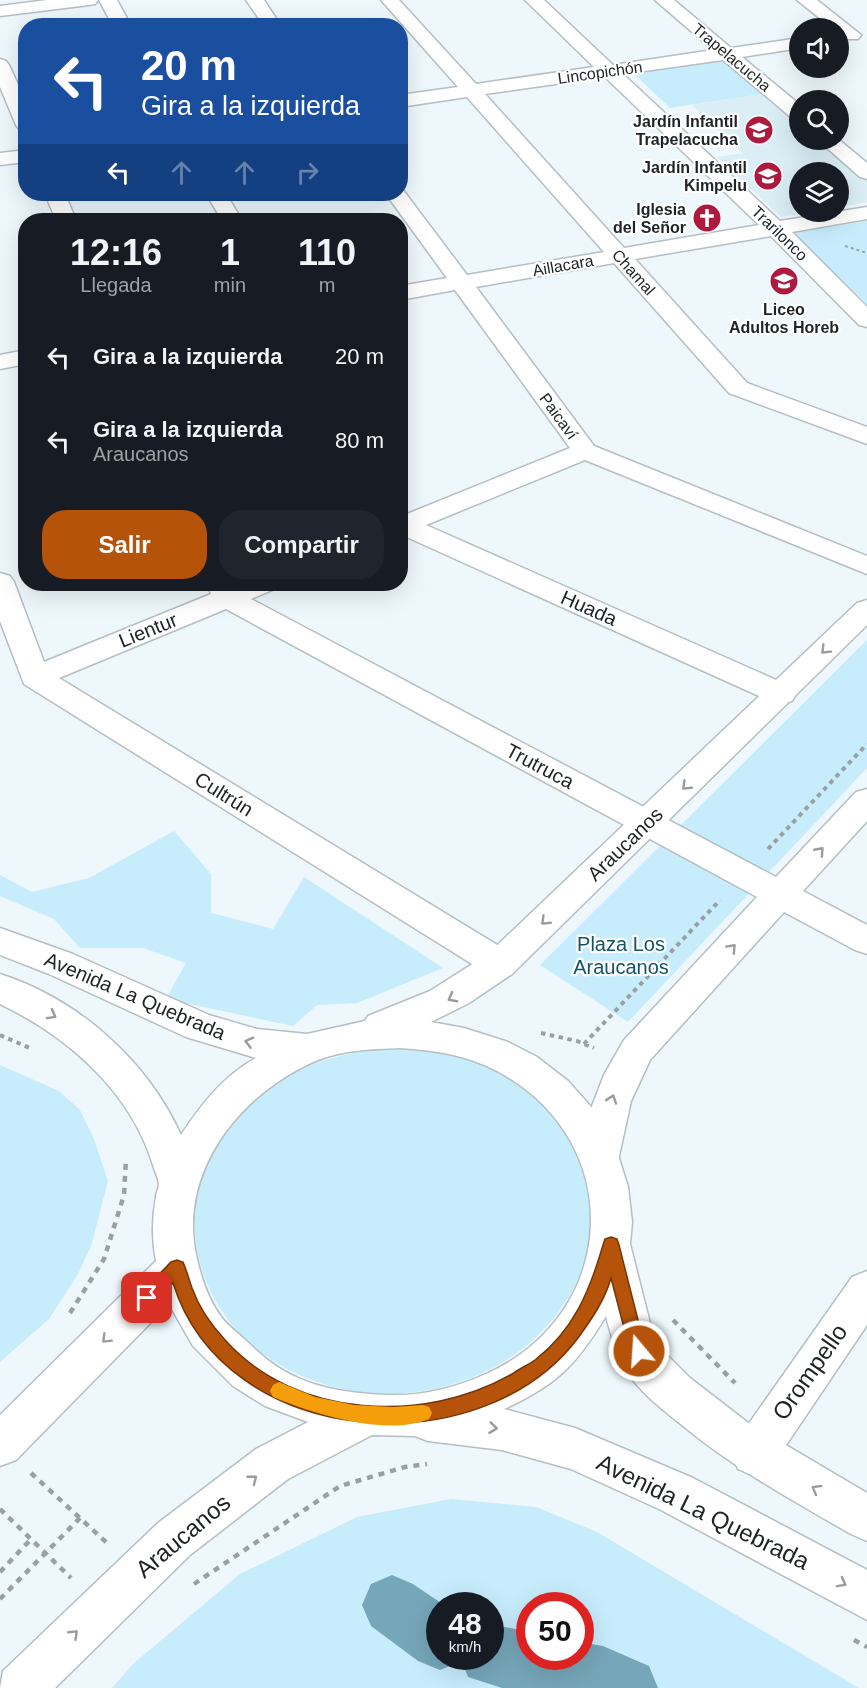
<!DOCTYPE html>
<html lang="es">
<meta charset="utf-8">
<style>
body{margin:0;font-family:Arial,sans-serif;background:#20242c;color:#f1f3f6;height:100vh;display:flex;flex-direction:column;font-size:22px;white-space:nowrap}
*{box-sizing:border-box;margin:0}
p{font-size:20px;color:#9ea1a6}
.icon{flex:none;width:33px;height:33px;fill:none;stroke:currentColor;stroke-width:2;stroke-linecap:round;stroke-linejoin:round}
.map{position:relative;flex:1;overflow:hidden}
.panel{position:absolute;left:18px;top:213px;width:390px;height:378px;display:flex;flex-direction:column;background:#171b24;border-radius:24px;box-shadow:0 6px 24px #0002}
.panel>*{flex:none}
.banner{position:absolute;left:18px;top:18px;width:390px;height:183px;border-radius:24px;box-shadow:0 6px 24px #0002;background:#1a4fa0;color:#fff;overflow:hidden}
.tools{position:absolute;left:789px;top:18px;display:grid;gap:12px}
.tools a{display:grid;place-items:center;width:60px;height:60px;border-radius:50%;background:#171b24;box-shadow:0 6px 24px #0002;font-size:30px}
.speed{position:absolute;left:426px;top:1592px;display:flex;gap:12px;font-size:30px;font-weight:700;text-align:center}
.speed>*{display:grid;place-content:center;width:78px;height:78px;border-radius:50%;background:#171b24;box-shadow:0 6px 24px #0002;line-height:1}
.speed small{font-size:15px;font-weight:400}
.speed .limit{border:9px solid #d22;background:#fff;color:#111}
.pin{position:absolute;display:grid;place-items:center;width:51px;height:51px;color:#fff;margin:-26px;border-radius:12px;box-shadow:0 3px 9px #0006}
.me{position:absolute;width:66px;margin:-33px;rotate:342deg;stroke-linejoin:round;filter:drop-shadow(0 0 4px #0008)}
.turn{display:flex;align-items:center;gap:21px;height:126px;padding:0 24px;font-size:27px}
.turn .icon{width:78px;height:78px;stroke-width:2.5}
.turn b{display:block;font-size:42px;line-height:51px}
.lanes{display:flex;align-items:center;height:57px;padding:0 24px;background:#0003;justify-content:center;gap:30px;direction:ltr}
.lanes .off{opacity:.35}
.eta{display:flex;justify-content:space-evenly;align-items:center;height:102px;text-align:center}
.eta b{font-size:36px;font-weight:800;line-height:42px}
.primary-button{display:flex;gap:12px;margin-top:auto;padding:12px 24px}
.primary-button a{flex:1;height:69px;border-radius:24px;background:#b45309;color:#fff;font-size:24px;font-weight:800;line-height:69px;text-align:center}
.primary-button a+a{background:#20242c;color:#f1f3f6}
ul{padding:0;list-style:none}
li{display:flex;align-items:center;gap:18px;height:84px;padding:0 24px}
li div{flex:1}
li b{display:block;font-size:22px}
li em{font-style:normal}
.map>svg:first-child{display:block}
.built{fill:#dbeef6}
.green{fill:#c7ecfc;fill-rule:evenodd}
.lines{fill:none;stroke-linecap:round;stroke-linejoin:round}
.canal{fill:#76a6ba;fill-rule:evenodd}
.minor-casing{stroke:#b4bec3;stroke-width:3}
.major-casing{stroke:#b4bec3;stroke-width:3}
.path-far2{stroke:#99a0a4;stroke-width:2;stroke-dasharray:3 3;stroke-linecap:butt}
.path-far1{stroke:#99a0a4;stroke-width:4;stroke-dasharray:4.5 4.5;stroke-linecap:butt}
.path{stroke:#99a0a4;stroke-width:4.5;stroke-dasharray:6 6;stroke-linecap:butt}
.minor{fill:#fff;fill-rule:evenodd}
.major{fill:#fff;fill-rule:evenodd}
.oneway{stroke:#9a9c9c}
.route{fill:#b45309;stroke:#753606;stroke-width:1.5}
.slow{fill:#f59e0b}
.labels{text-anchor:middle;stroke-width:4.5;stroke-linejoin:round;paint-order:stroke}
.far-street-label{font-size:16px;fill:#1f2324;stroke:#fff}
.far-poi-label{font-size:16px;font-weight:bold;fill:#1f2324;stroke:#fff;text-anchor:end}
.street-label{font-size:20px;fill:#1f2324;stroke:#fff}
.park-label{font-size:20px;fill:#125368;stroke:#fff}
.near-street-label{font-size:24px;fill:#1f2324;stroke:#fff}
</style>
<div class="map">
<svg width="867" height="1688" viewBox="0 0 867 1688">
<rect width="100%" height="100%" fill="#edf7fc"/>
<path class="built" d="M767,93L799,121L800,140H820L867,179V202L839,207L838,172H800V212H810L781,217L717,157L743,153L692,105Z"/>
<path class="green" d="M724,56L767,93L670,108L630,70Z
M867,221V304L793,233Z
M867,640V768L628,1022L540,965Z
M174,831L211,874V913L273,929L304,877L443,968L357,1003L317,1005L293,1026L166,999L186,963L143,948H80L54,919L0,896V875L32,892L89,878Z
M399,1048C439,1051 477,1059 511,1080C636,1160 607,1317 480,1374C443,1391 400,1397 359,1392C322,1387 282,1371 253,1346C161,1266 182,1134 287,1077C322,1057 359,1050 399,1048Z
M0,1065L59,1091L80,1110L94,1139L108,1181L91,1246L78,1274L49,1319L0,1362Z
M451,1499L536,1507L597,1532L859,1688H112L133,1664L240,1574L357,1517ZM440,1605H490V1656H440ZM530,1605H580V1656H530Z"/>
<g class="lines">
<path class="canal" d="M392,1575L413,1584L444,1605H440V1656H490V1624L530,1632V1656H580V1642L603,1646L649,1666L658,1688H502L468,1677L462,1661L440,1670L418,1661L371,1626L362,1605L371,1584Z"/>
<g class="minor-casing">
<path id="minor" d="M47,0H98L95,4L89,5L0,16V6Z
M99,0H117L131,26H113Z
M246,0H264L281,26H264Z
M381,0H399L476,84L594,67L525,0H544L613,65L713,50L655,0H674L731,48L800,38V48L742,57L800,105V121L793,119L723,60L623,74L780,221L867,207V219L792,232L867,307V327L859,325L771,236L635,259L747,383L867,427V444L729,393L614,263L476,287L594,446L867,556V574L585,460L426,525L792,687L796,694L792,701L781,704L770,701L400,534V512L407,514L570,448L455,290L400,300V286L447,278L386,194H400V189L403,190L467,275L604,252L467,97L400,107V95L458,87ZM605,77L759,225L624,248L485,94Z
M797,0H817L861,35L858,39H846L838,33V28H832Z
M0,59L6,61L9,65L26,102V131L19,129L16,125L0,87Z
M838,139L867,163V179L860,177L818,140Z
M26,150V162L0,165V153Z
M45,194H65L76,220H56Z
M206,194H226L242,220H222Z
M26,350V364L0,369V355Z
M0,573L10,576L14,582L44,662L211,594L207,584H276L272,590L251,599L776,877L856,792L867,789V821L803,891L867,925V954L855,950L784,912L650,1060L631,1101L619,1156L614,1168L600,1172L586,1168L581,1156L589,1114L604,1075L624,1040L757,897L226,609L59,678L512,954L518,964L512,974L500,978L488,974L24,684L0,621Z
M867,1271V1325L770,1469L754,1476L738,1469L732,1454L738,1439L852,1277Z"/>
</g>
<g class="major-casing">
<path id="major" d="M867,600V625L512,974L469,1003L431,1022L464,1028L508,1042L537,1057L568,1081L593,1109L617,1152L628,1187L632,1222L630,1244L651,1327L664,1352L690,1378L747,1422L867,1493V1541L851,1534C793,1501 734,1468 682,1425C664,1411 646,1397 632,1379C619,1360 611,1337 606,1316C576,1365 557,1385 504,1409L575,1428L693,1478L867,1570V1620L661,1510L571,1469L502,1450L428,1441L415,1436L372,1435L288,1479L190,1555L55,1688H0L3,1671L158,1523L256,1449L308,1422L265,1406L233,1386L193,1346L169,1304L16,1460L0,1466V1415L156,1261C152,1241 152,1218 156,1197C156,1193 159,1188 159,1184C158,1177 154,1169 152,1162C129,1090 67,1036 0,1004V974C78,999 147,1060 181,1135C201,1105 223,1076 256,1058L186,1037L49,974L0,955V928L73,954L209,1015L257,1029L307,1034L365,1021L368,1016L430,991L488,954L857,603ZM400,1048C434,1050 467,1055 497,1071C628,1140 620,1314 486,1374C455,1388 422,1396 388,1395C358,1394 324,1390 296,1377C275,1368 260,1354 244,1339C237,1332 228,1326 222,1318C209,1301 202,1281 197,1259C176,1172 241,1092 318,1060C343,1050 373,1049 400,1048Z"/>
</g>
<path class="path-far2" d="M845,246L867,253"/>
<path class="path-far1" d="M768,849L867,744
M541,1033L577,1041L594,1048
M0,1035L32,1049
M584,1044L720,900"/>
<path class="path" d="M70,1313L104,1259L124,1195L126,1159
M673,1320L735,1383
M31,1473L107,1543
M0,1509L71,1578
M0,1572L32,1538
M194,1584L340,1486L405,1467L427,1464
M0,1599L80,1518
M854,1640L867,1647"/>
<use href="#minor" class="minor"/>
<use href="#major" class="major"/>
</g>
<defs><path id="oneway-chevron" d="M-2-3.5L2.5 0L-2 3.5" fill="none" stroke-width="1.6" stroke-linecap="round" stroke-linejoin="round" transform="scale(1.5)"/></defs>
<g class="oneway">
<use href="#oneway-chevron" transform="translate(825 650) rotate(135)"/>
<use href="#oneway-chevron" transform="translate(686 786) rotate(136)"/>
<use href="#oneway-chevron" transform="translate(820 851) rotate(-48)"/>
<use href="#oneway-chevron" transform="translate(545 921) rotate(136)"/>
<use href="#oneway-chevron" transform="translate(732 948) rotate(-47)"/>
<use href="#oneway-chevron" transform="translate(452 998) rotate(152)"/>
<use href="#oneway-chevron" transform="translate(52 1015) rotate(29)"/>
<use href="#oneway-chevron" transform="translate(249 1042) rotate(-166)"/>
<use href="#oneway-chevron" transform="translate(612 1099) rotate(-71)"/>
<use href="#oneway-chevron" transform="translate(106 1339) rotate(135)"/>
<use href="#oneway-chevron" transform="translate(493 1428) rotate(7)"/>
<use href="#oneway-chevron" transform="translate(253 1479) rotate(-38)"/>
<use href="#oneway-chevron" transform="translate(816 1489) rotate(-150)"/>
<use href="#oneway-chevron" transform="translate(842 1583) rotate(29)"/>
<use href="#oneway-chevron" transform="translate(74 1634) rotate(-44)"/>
</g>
<path class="route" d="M611,1237L617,1239L619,1245L638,1320L648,1351L645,1357L639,1360L633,1357L630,1351L611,1278C605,1300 591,1320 578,1338C480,1468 225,1449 173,1283L153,1304L147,1306L141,1304L138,1298L141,1293L171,1262L177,1260L183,1262C187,1271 189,1280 192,1288C199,1308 212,1326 226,1341C297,1419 424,1424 512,1374C519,1369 528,1365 535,1360C574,1330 590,1290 603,1245L605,1239Z"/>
<path class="slow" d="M279,1382L315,1397L354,1405L393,1407L423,1405L429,1407L432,1413L429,1419C385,1437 315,1414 273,1397L270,1391L273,1385Z"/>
<defs>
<g id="school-disc" transform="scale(1.5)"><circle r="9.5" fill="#ae1a3d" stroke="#fff"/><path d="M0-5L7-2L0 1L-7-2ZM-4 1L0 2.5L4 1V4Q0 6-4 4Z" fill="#fff"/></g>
<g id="church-disc" transform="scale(1.5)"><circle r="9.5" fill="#ae1a3d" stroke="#fff"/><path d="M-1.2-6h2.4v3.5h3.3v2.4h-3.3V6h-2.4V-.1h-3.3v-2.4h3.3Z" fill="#fff"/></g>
</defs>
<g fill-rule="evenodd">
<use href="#school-disc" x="759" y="130"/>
<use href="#school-disc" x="768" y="176"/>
<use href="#church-disc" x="707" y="218"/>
<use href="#school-disc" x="784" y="281"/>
</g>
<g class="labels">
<g class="far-street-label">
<text transform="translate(732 57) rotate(40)" y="6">Trapelacucha</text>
<text transform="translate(600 72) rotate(-8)" y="6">Lincopichón</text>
<text transform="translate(780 233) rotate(44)" y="6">Trarilonco</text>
<text transform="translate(563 265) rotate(-10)" y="6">Aillacara</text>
<text transform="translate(634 272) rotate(48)" y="6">Chamal</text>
<text transform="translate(559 416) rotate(54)" y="6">Paicaví</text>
</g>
<g class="far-poi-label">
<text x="738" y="127">Jardín Infantil<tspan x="738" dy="18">Trapelacucha</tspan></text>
<text x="747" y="173">Jardín Infantil<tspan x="747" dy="18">Kimpelu</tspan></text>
<text x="686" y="215">Iglesia<tspan x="686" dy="18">del Señor</tspan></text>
<text x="784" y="315" text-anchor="middle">Liceo<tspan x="784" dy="18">Adultos Horeb</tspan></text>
</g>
<g class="street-label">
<text transform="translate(589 608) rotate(24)" y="7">Huada</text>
<text transform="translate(148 630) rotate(-22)" y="7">Lientur</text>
<text transform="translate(540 766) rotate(28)" y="7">Trutruca</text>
<text transform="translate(224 794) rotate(32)" y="7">Cultrún</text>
<text transform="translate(625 844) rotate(-44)" y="7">Araucanos</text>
<text transform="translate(135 996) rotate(23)" y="7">Avenida La Quebrada</text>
</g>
<g class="park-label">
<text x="621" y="951">Plaza Los<tspan x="621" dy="23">Araucanos</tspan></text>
</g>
<g class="near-street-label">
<text transform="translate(810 1372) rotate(-55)" y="8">Orompello</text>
<text transform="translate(703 1512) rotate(26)" y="8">Avenida La Quebrada</text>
<text transform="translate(183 1536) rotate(-40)" y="8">Araucanos</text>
</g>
</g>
</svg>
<div class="tools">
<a><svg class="icon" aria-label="sound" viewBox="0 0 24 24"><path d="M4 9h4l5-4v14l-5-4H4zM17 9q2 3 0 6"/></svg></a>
<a><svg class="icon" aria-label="search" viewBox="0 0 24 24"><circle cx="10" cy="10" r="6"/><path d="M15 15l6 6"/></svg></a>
<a><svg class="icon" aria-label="layers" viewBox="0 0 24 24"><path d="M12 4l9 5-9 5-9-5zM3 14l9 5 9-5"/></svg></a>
</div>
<div class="speed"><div>48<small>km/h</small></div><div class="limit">50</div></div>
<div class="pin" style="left:147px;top:1298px;background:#d93025"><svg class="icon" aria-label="arrive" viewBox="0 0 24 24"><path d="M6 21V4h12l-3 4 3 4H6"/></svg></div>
<svg class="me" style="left:639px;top:1351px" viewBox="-20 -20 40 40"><circle r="17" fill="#b45309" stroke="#fff" stroke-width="3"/><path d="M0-11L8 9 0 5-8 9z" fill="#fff"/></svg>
<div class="banner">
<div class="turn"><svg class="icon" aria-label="left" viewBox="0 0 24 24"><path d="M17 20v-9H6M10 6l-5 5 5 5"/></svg><div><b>20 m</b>Gira a la izquierda</div></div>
<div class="lanes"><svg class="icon" aria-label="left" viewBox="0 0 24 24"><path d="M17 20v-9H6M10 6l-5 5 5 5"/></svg><svg class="icon off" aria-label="ahead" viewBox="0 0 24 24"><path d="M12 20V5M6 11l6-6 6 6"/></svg><svg class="icon off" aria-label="ahead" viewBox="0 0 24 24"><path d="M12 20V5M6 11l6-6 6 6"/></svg><svg class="icon off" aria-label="right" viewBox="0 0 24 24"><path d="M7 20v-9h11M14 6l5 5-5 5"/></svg></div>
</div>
<section class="panel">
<div class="eta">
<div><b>12:16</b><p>Llegada</p></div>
<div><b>1</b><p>min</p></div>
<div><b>110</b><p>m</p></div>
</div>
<ul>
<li><svg class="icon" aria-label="left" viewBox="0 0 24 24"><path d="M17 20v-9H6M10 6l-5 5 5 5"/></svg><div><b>Gira a la izquierda</b></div><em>20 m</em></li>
<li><svg class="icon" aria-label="left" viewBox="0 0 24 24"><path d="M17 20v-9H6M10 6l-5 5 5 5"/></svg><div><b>Gira a la izquierda</b><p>Araucanos</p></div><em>80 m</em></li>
</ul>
<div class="primary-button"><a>Salir</a><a>Compartir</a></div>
</section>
</div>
